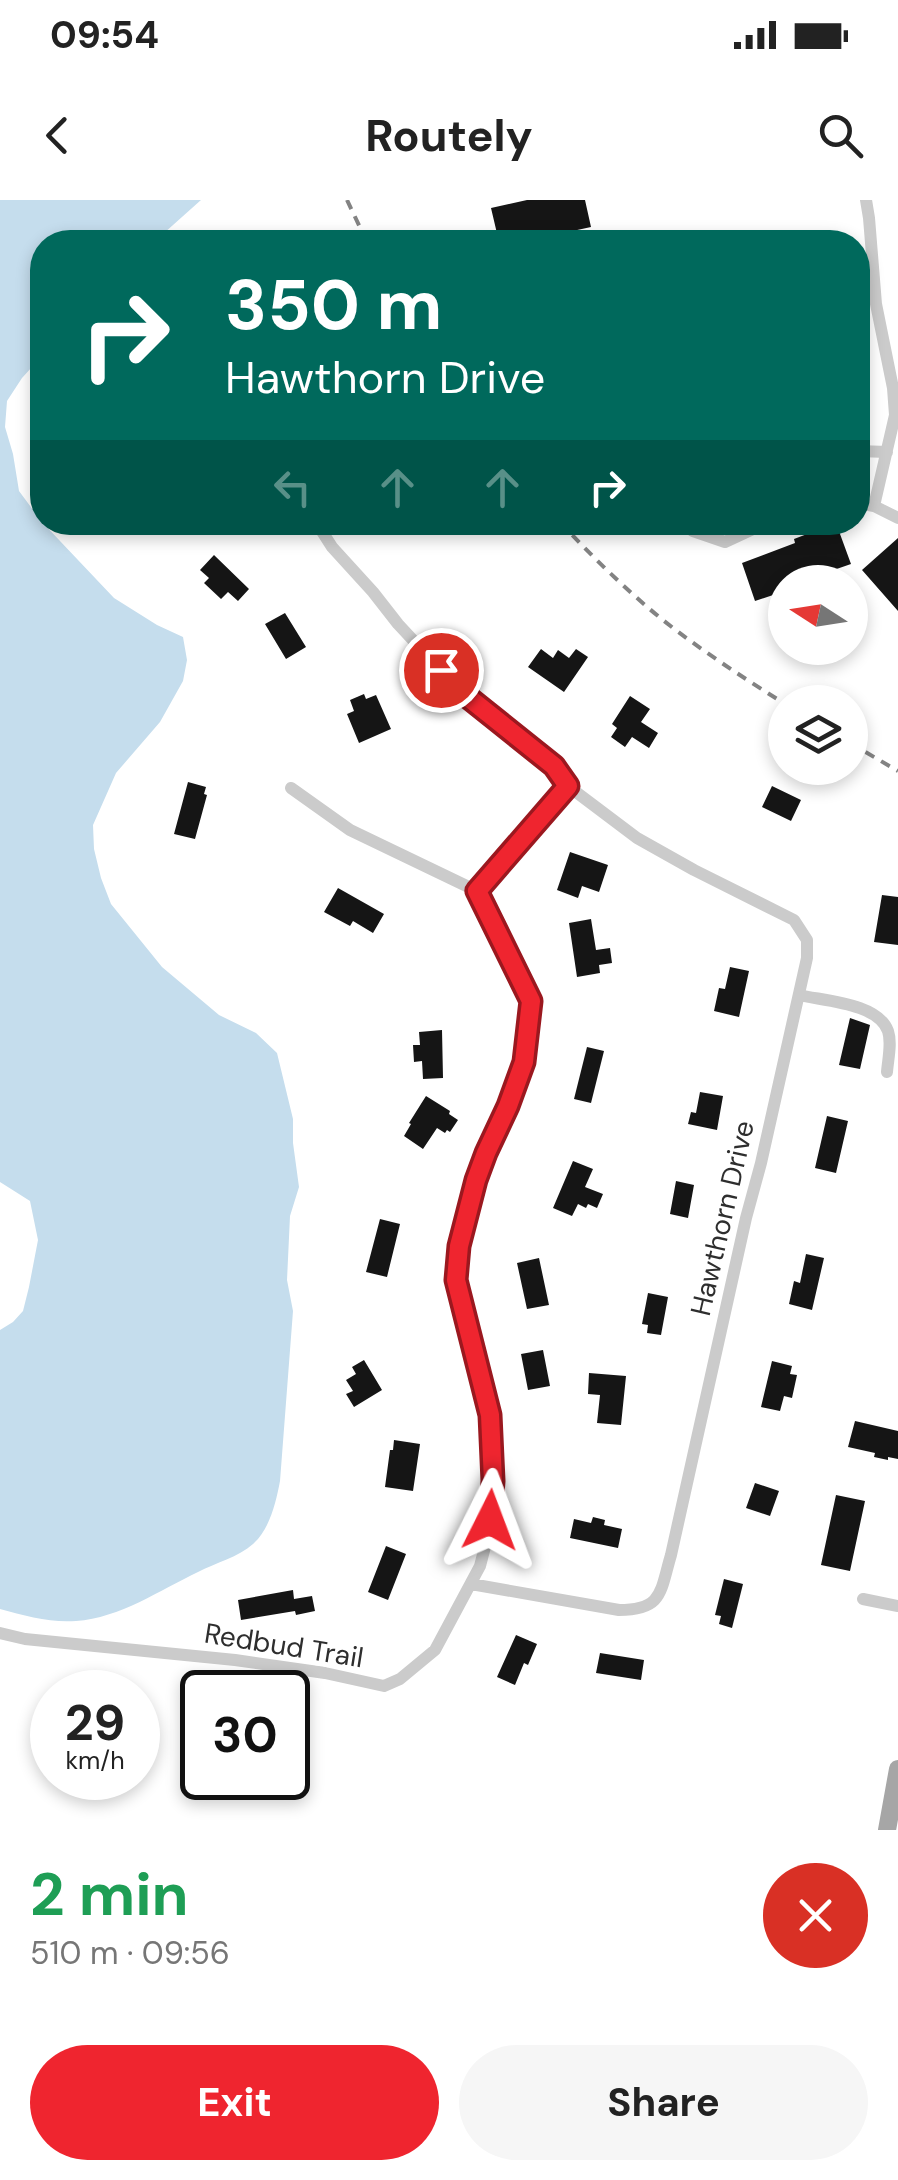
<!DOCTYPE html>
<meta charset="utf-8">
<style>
body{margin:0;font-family:"DM Sans",sans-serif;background:#f6f6f6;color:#222;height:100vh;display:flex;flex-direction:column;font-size:38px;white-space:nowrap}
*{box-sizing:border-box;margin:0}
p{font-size:32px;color:#767676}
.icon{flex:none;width:55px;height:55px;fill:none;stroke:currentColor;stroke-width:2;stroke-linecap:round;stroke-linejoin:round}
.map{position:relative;height:1630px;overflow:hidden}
.sheet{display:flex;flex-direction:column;background:#fff;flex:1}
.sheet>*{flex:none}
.top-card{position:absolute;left:30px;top:30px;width:840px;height:305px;border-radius:40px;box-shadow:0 5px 15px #0003;background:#00695c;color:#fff;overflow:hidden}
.needle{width:65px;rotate:282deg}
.tools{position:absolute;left:768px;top:365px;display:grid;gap:20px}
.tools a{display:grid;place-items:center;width:100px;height:100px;border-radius:50%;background:#fff;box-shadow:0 5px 15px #0003;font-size:50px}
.speed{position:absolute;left:30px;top:1470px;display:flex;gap:20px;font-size:50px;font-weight:700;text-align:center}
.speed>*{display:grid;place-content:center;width:130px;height:130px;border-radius:50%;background:#fff;box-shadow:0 5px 15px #0003;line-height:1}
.speed small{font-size:25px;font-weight:400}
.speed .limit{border:5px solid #111;border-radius:15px;background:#fff;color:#111}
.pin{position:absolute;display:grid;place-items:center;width:85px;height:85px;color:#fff;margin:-42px;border:5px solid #fff;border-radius:50%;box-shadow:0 2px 10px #0007}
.me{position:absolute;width:110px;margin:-55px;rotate:3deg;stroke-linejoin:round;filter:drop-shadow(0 0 8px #0008)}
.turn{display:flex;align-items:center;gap:35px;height:210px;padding:0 30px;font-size:45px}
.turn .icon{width:130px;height:130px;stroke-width:2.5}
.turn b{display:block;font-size:70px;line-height:85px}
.lanes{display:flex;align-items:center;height:95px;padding:0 30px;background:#0003;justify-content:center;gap:50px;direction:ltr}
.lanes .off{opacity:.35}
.round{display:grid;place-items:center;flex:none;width:105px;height:105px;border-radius:52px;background:#f6f6f6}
.summary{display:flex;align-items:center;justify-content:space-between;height:170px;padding:0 30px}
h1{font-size:60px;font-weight:700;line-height:75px;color:#1e9e55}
.cta{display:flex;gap:20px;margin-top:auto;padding:20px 30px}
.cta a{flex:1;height:115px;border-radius:60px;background:#ef252f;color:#fff;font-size:40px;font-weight:700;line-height:115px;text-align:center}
.cta a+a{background:#f6f6f6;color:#222}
.status{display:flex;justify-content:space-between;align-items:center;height:70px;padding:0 50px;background:#fff;direction:ltr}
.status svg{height:28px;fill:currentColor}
header{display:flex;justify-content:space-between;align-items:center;height:130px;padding:0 30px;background:#fff;font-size:45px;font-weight:700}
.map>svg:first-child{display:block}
.water{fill:#c5dded}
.building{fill:#151515}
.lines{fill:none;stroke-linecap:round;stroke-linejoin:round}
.minor{stroke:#cbcbcb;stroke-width:12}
.major{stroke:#a6a6a6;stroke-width:18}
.rail{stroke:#838383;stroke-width:4;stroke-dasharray:10 8;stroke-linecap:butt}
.route-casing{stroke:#9b181f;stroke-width:25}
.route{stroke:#ef252f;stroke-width:18}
.labels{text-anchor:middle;stroke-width:10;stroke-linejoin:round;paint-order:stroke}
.street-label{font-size:28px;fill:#2e2e2e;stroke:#fff}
</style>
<div class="status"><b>09:54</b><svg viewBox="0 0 49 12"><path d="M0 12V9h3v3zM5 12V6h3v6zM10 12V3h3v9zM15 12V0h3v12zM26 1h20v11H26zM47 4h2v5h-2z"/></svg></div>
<header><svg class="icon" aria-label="back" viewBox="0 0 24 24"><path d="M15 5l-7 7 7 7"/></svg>Routely<svg class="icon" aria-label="search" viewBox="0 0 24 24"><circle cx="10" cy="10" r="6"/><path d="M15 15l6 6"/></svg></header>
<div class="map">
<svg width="898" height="1630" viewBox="0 0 898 1630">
<rect width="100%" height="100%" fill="#fff"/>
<path class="water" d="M0,0H201L154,42H42V156L22,178L7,201L5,227L13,254L19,291L42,322L114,398L157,425L183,437L187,460L183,481L160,522L116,573L93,625L94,649L101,678L111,704L162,767L219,815L256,833L277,853L293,919V943L299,987L290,1016L287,1080L293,1111L280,1281C276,1302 270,1329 253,1344C239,1357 215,1363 198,1372C160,1390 120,1418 76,1421C51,1423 25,1416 0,1409V1130L13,1122L23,1111L29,1087L38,1040L30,1001L0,982Z"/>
<path class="building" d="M527,0H585L591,27L522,42H499L491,8Z
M836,323L851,364L799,382H785V391L755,401L742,363L795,343L794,339Z
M898,338V411L862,370Z
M214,355L249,389L238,401L228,392L221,399L204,383L209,378L200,370Z
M285,413L306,447L286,459L265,424Z
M541,449L553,458L558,450L569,458L576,449L588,457L564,492L528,467Z
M364,494L366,499L376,495L391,529L359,543L347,514L354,511L350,500Z
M630,496L650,509L641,522L658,533L649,548L632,537L625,547L611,537L617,528L612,524Z
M188,582L206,587L204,594L207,595L195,639L174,634Z
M772,586L801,600L791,621L762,607Z
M570,652L608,665L599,692L582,686L578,698L557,690Z
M338,688L384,714L373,733L353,721L350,726L324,712Z
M882,695L898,697V745L874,742Z
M591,719L596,750L610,748L612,763L599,765L600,773L577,777L569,723Z
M730,767L749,771L739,817L714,811L719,788L725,789Z
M850,818L870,825L860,869L839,865Z
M442,830L443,878L423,879L422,861L414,862L413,845H420L419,832Z
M587,847L604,851L591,903L574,899Z
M700,892L723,896L717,930L688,924L691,912L696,913Z
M426,896L450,911L449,914L458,920L450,932L447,930L445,933L437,928L423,949L404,936L411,924L409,923Z
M827,916L848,921L836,973L815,968Z
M573,961L593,969L585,987L603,994L597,1008L588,1004L586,1008L578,1004L572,1016L553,1008Z
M676,981L694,985L688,1018L670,1014Z
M380,1019L400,1024L387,1077L366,1072Z
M806,1054L824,1058L812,1110L789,1104L794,1081L800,1083Z
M539,1058L549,1105L527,1109L517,1063Z
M648,1093L668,1097L661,1135L647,1133L648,1125L642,1124Z
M543,1150L550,1186L528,1190L521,1154Z
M364,1160L382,1190L354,1207L346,1194L353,1191L346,1180L356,1174L352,1167Z
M772,1161L792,1166L790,1174L797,1175L792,1198L784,1196L780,1211L761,1207Z
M589,1173L626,1176L621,1225L597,1223L600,1195L588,1194Z
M855,1221L898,1231V1259L888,1257V1260L874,1257L875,1253L848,1247Z
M394,1240L420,1244L413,1291L385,1287L390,1250H393Z
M755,1283L779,1291L770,1316L746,1308Z
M836,1295L865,1301L850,1371L821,1365Z
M593,1317L605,1320L604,1325L622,1329L618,1348L570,1338L574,1319L591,1323Z
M386,1346L406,1354L388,1400L368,1392Z
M724,1379L743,1384L732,1428L719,1424L721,1416L715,1415Z
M293,1390L294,1399L312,1396L315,1411L296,1415L295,1411L241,1420L238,1400Z
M516,1435L537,1444L528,1465L524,1463L515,1485L497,1477Z
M600,1453L644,1460L641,1480L596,1473Z"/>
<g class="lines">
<path class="minor" d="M866,0L869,18L876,104L893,188L895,215L874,306
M858,251L887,252
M858,303L874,306L898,318
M316,322L332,347L373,392L398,424L463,494L554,565L568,586L637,638L694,670L794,720L807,740V758L761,963L746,1018L671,1355C660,1392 663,1410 619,1410L471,1384
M692,322L693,331L725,342L768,322
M477,691L568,586
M799,795C824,801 878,803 888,831C892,843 888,859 887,872
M863,1399L898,1406
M0,1433L25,1439L235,1460L325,1473L384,1486L400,1479L435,1450L480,1366L488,1335L493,1281L490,1215L456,1080L459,1046L475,981L520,875L531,801L477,691L350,630L291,588"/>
<path class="major" d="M887,1630L898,1569"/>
<path class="rail" d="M347,0L367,42
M560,322C587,351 615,379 645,405C685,440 739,475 785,504
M850,543L898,571"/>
</g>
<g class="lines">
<g class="route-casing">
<path id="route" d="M441,470L464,494L554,566L568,586L477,691L531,801L524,862L508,906L486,953L476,980L459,1046L456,1080L490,1215L493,1281L490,1320"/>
</g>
<use href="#route" class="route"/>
</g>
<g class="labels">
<g class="street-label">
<text transform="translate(722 1018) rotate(-77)" y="10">Hawthorn Drive</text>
<text transform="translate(284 1445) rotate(9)" y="10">Redbud Trail</text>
</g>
</g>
</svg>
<div class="tools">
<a><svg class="needle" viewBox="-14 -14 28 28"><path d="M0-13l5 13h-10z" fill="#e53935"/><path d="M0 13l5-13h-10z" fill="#767676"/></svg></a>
<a><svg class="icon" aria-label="layers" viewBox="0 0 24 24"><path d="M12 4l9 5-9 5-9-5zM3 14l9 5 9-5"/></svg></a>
</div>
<div class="speed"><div>29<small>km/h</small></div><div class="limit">30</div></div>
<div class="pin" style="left:441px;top:470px;background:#d93025"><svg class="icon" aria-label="arrive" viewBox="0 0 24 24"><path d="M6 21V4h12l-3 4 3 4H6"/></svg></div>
<svg class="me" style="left:490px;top:1320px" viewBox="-20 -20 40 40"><path d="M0-17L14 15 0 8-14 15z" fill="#ef252f" stroke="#fff" stroke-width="4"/></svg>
<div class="top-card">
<div class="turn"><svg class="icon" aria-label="right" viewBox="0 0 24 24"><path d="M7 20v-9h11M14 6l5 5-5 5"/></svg><div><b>350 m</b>Hawthorn Drive</div></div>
<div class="lanes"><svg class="icon off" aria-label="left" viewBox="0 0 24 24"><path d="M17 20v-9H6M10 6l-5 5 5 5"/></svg><svg class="icon off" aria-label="ahead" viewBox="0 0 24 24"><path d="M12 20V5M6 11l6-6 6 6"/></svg><svg class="icon off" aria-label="ahead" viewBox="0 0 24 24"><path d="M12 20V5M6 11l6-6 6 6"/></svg><svg class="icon" aria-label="right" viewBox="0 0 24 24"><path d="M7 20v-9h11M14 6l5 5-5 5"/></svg></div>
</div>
</div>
<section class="sheet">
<div class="summary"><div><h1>2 min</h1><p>510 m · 09:56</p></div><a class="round" style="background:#d93025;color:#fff"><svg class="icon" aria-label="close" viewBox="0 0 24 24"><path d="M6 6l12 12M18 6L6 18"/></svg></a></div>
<div class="cta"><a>Exit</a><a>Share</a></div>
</section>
